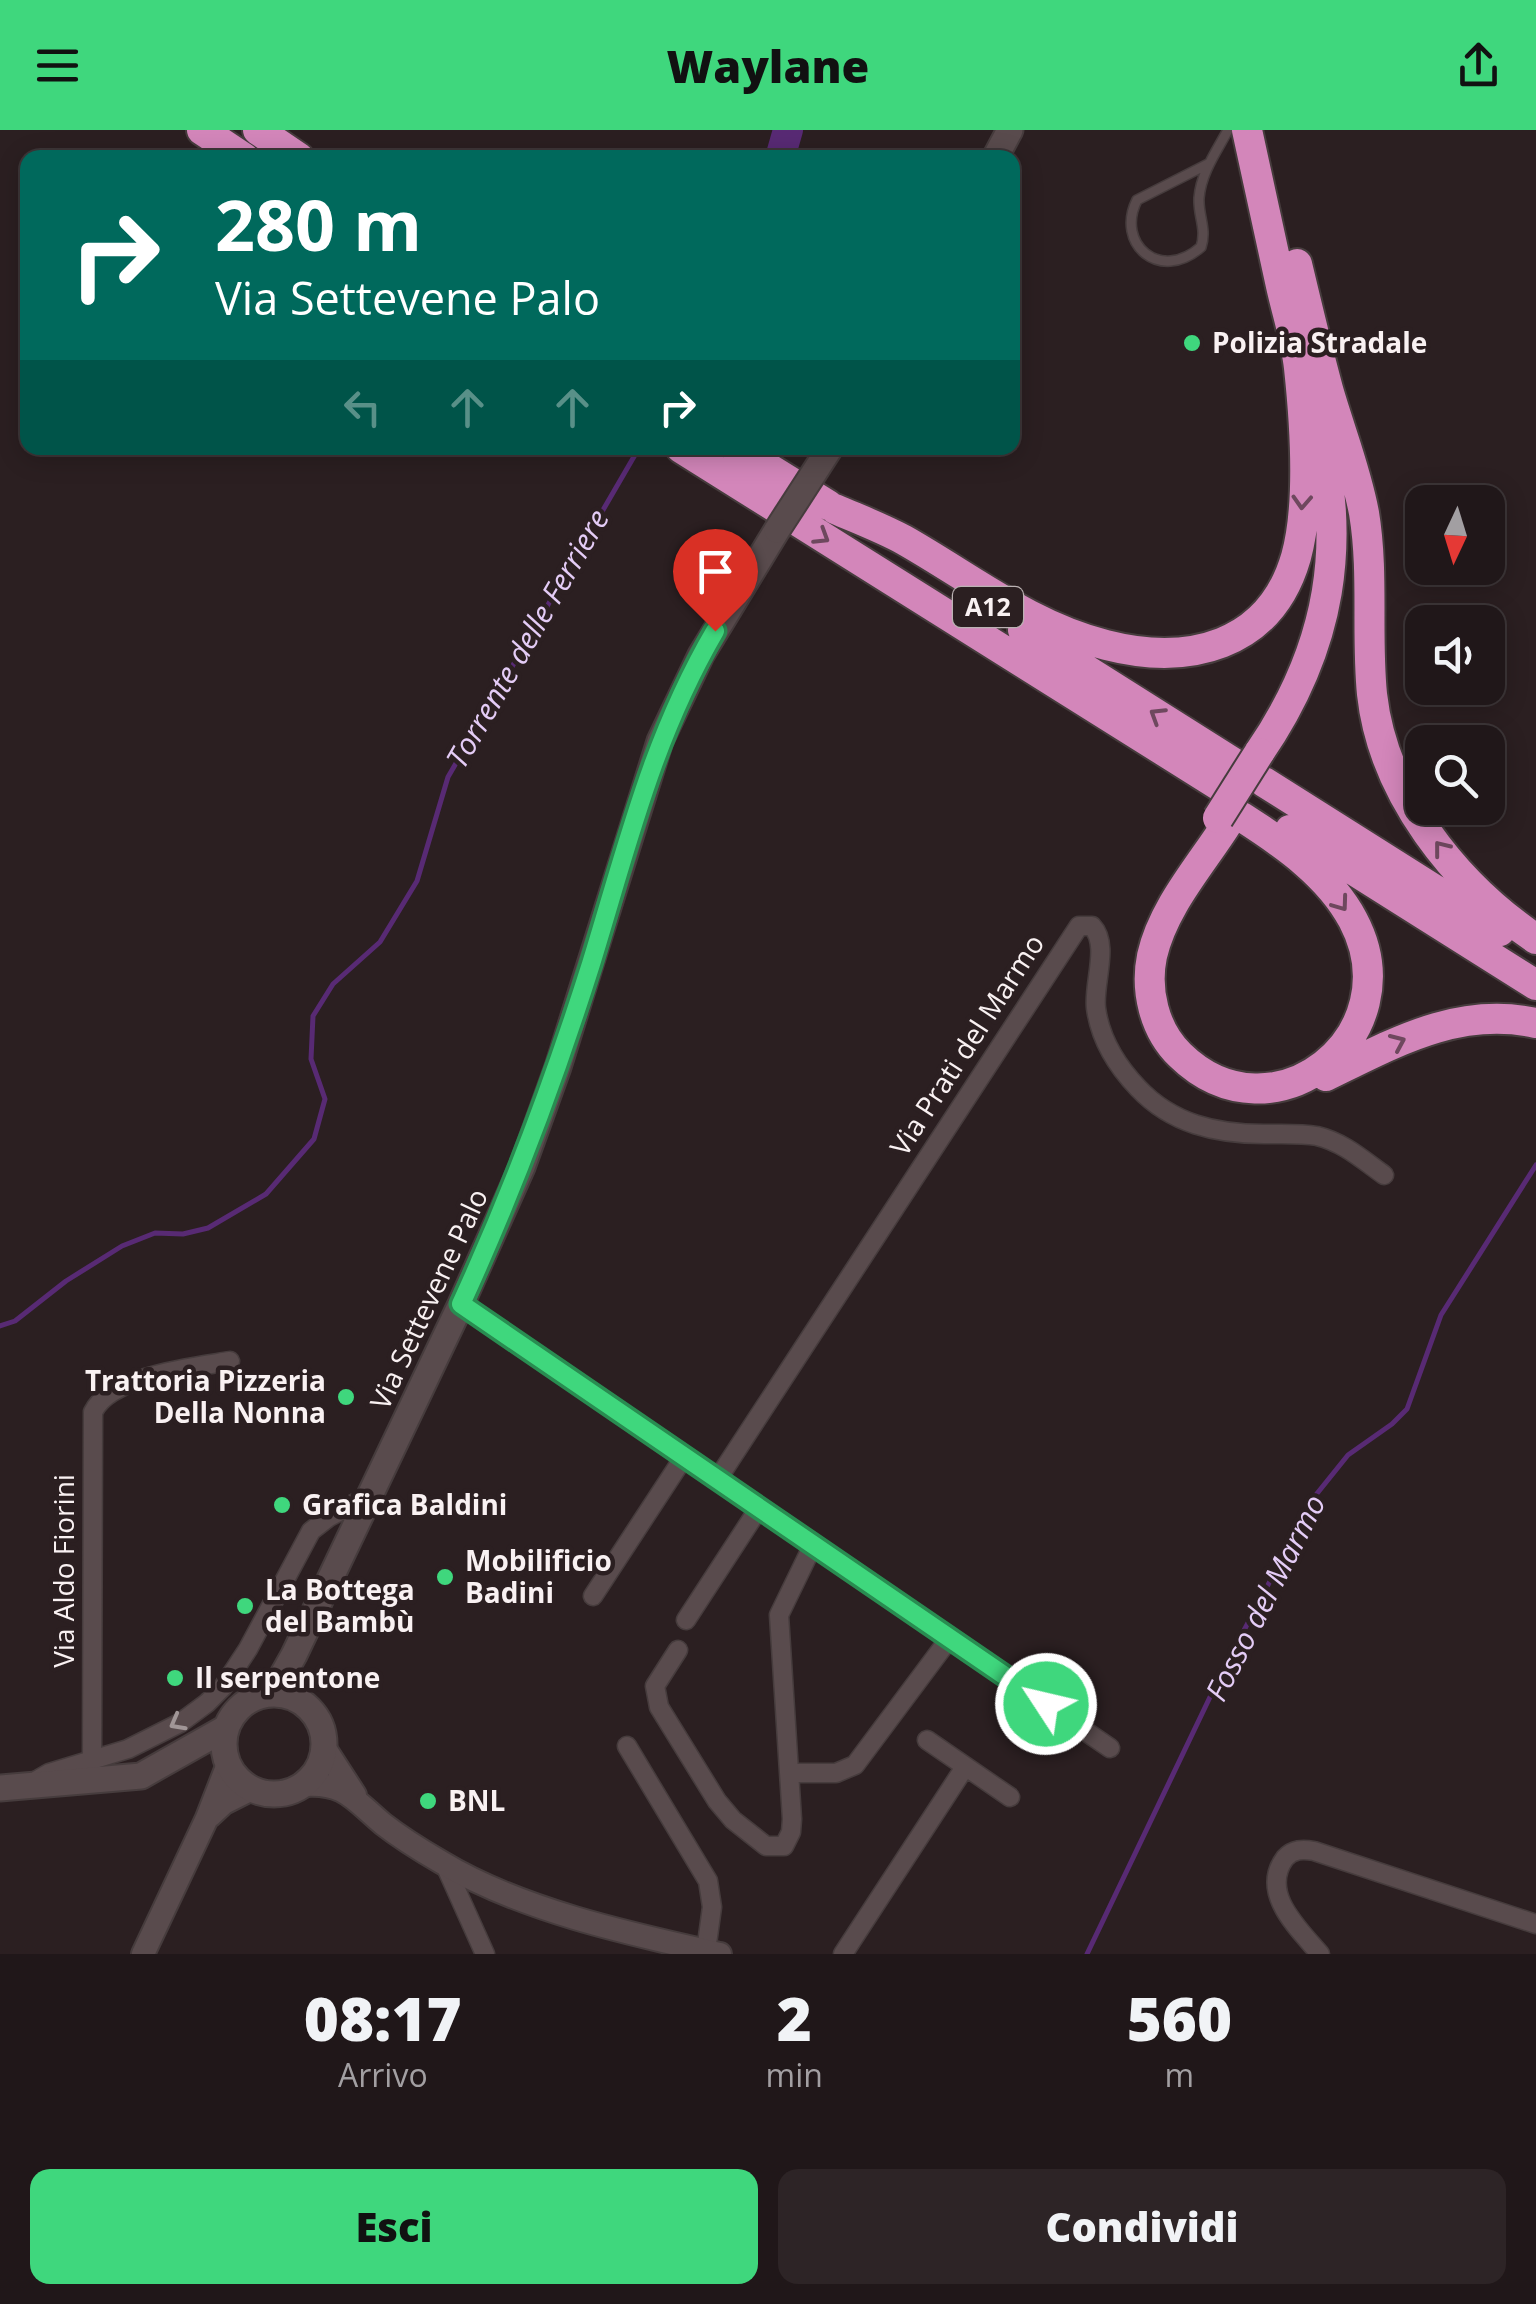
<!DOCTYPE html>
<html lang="it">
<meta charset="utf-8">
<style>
body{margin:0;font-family:"Open Sans",sans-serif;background:#2d2426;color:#f1f3f6;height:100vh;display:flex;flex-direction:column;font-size:38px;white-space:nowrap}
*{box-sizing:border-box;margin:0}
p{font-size:32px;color:#a29fa2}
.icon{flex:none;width:55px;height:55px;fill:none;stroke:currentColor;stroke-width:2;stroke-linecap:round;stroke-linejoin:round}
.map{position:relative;height:1824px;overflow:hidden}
.sheet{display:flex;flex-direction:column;background:#201719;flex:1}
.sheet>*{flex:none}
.guide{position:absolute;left:20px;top:20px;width:1000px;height:305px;border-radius:20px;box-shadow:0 5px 25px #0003,0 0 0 2px #3d3638;background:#00695c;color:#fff;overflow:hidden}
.needle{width:65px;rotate:184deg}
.fabs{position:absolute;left:1405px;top:355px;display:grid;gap:20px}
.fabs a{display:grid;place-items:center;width:100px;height:100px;border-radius:20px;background:#201719;box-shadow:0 5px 25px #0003,0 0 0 2px #3d3638;font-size:50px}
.pin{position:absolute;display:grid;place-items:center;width:85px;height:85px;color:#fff;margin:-102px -42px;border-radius:50% 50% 50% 0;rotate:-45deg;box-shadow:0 0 10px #0007}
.pin .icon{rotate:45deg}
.me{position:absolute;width:110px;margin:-55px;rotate:305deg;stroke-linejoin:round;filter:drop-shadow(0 0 8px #0008)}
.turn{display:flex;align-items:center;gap:35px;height:210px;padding:0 30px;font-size:45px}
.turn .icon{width:130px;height:130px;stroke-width:2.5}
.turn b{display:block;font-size:70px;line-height:85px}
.lanes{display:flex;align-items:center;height:95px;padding:0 30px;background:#0003;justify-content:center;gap:50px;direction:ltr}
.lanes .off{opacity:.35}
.eta{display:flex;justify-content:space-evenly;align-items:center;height:170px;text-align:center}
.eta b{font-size:60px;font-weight:800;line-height:70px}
.primary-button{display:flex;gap:20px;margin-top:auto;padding:20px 30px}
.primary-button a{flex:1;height:115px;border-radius:20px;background:#3fd77d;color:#111;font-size:40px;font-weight:800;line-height:115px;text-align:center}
.primary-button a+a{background:#2d2426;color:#f1f3f6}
header{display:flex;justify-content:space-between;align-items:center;height:130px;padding:0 30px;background:#3fd77d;color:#111;font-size:45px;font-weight:800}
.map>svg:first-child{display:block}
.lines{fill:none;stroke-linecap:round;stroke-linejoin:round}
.stream{stroke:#582a74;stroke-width:5}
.river{stroke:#582a74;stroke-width:30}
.service-casing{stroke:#463c3d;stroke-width:12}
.minor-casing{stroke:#463c3d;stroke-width:21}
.tertiary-casing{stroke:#463c3d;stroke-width:26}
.secondary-casing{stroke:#463c3d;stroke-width:29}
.motorway-casing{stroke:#463c3d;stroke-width:34}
.service{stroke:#594b4d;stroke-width:9}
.minor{stroke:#594b4d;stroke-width:18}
.tertiary{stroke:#594b4d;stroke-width:22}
.secondary{stroke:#594b4d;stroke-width:25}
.motorway{stroke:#d386ba;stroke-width:30}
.secondary-bridge-casing{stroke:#463c3d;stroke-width:29;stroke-linecap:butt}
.motorway-bridge-casing{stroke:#463c3d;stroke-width:34;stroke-linecap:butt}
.secondary-bridge{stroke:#594b4d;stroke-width:25}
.motorway-bridge{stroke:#d386ba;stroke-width:30}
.oneway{stroke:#6e485e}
.oneway2{stroke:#a19697}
.route-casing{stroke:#298c51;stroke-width:25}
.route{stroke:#3fd77d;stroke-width:18}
.poi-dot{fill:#3fd77d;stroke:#2b1f21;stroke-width:4}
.labels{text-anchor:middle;stroke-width:9;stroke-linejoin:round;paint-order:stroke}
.shield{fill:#2b1f21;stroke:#bbb2b3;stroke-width:2.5}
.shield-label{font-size:25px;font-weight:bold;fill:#f9f1f2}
.poi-label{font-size:28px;font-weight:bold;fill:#f9f1f2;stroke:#2b1f21;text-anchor:start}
.street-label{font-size:28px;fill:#f9f1f2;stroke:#2b1f21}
.water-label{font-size:30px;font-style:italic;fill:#e4ccf6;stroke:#2b1f21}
</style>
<header><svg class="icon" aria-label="menu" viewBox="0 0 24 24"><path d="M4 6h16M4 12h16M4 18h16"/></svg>Waylane<svg class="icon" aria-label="share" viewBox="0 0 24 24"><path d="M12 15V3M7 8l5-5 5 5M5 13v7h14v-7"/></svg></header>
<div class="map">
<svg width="1536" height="1824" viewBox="0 0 1536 1824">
<rect width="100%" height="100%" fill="#2b1f21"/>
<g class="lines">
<path class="stream" d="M0,1196L15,1191L66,1151L122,1116L155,1103L183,1104L208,1098L266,1064L314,1009L325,969L311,929L313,886L333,854L380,812L417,751L448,647L639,318
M1087,1824L1222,1542L1315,1366L1348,1325L1392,1294L1407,1279L1441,1185L1536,1035"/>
<path class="river" d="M780,28L788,0"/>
<g class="service-casing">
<path id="service" d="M1208,34L1137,70C1115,114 1160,153 1201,117C1207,99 1198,86 1199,68C1201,43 1216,22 1228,0"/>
</g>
<g class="minor-casing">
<path id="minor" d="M461,1174L1110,1618
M717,1350L1079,796H1092C1110,815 1093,853 1096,878C1100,908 1117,936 1138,958C1172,994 1216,1004 1264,1004C1282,1004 1300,1003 1317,1006C1343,1012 1363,1030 1384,1045
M593,1466L684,1327
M686,1490L759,1378
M678,1520L655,1556L659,1577L717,1671L733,1690L766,1716H784L791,1702L792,1689L779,1485L813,1415
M927,1610L1010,1667
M627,1616L708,1751L712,1777L706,1821
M92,1632L93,1282C110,1246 194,1237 230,1231
M789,1643H836L855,1635L949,1509
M37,1650L49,1643L128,1619L180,1593L207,1573L223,1557L248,1519L311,1401L329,1387L370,1365
M445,1735L485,1824
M843,1824L965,1637
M1320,1824C1299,1799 1259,1763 1285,1728C1293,1719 1303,1719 1314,1721L1536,1794"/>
</g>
<g class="tertiary-casing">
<path id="tertiary" d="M324,1617L355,1665
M304,1655C345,1652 354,1670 383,1694C401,1708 422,1721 441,1732C520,1780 630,1804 720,1824
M210,1686L224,1673L252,1659
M143,1824L207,1688L228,1634"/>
</g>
<g class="secondary-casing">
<path id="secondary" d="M995,28L1010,0
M224 1614a50 50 0 1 1 100 0a50 50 0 1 1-100 0Z
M272,1564L294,1525L461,1174L522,1037L558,937L660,611L701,525L777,400
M0,1658L141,1646L226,1598"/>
</g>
<g class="motorway-casing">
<path id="motorway" d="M202,0L244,28
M258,0L299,28
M1297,134C1307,176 1317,218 1328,259C1340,301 1356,340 1364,383C1374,443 1366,504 1372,564C1383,664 1455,754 1536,809
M681,318L1226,660
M736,318L828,375
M835,379C858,389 882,398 904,410C971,448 1030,496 1106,515C1188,536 1270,517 1296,427C1311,373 1305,294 1299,238C1296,210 1287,183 1281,156C1270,104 1258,52 1247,0
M1023,500L1240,637
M1259,623C1331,518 1349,411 1315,288
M1264,652L1500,801
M1227,694C1201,735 1163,777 1152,826C1145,860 1154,900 1180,925C1273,1016 1414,905 1353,790C1329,745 1284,714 1242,687
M1290,700L1536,855
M1326,946C1394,913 1458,876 1536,893"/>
</g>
<use href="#service" class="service"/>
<use href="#minor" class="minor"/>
<use href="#tertiary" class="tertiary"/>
<use href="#secondary" class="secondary"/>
<use href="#motorway" class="motorway"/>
<g class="secondary-bridge-casing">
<path id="secondary-bridge" d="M777,400L830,318"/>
</g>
<g class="motorway-bridge-casing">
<path id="motorway-bridge" d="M1218,688L1259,623"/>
</g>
<use href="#secondary-bridge" class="secondary-bridge"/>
<use href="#motorway-bridge" class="motorway-bridge"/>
</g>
<defs><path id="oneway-chevron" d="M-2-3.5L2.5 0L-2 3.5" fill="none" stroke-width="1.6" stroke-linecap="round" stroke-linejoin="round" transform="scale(2.5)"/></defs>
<g class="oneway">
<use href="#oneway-chevron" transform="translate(1302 372) rotate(93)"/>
<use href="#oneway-chevron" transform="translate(822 407) rotate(32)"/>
<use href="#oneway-chevron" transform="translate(1157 585) rotate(-148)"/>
<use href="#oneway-chevron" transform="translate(1441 718) rotate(-128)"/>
<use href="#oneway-chevron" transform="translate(1341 774) rotate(54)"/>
<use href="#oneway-chevron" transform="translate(1398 912) rotate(-24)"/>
</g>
<use class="oneway2" href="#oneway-chevron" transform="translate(177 1593) rotate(151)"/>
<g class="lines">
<g class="route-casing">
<path id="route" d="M715,501C652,609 627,717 591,834C554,951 512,1063 461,1174L1046,1574"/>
</g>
<use href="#route" class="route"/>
</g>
<g class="poi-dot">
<circle cx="1192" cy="213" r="10"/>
<circle cx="346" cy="1267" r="10"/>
<circle cx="282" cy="1375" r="10"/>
<circle cx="445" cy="1447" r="10"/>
<circle cx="245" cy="1476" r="10"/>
<circle cx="175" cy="1548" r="10"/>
<circle cx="428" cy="1671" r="10"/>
</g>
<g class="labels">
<rect class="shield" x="953" y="457" width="70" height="40" rx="8"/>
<g class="shield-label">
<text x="988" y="486">A12</text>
</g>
<g class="poi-label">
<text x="1212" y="223">Polizia Stradale</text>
<text x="326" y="1261" text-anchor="end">Trattoria Pizzeria<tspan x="326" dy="32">Della Nonna</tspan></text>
<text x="302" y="1385">Grafica Baldini</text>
<text x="465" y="1441">Mobilificio<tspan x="465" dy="32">Badini</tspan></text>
<text x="265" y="1470">La Bottega<tspan x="265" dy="32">del Bambù</tspan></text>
<text x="195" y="1558">Il serpentone</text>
<text x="448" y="1681">BNL</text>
</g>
<g class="street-label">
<text transform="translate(967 915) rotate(-57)" y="10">Via Prati del Marmo</text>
<text transform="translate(429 1169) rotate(-65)" y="10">Via Settevene Palo</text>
<text transform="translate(64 1441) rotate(-90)" y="10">Via Aldo Fiorini</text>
</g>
<g class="water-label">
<text transform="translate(528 509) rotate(-60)" y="10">Torrente delle Ferriere</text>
<text transform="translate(1266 1468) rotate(-63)" y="10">Fosso del Marmo</text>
</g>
</g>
</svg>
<div class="fabs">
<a><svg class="needle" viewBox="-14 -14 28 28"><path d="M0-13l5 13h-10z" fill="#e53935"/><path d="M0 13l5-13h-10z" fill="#a29fa2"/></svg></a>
<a><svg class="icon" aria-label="sound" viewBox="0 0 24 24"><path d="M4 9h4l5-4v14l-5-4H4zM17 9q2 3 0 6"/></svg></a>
<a><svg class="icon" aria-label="search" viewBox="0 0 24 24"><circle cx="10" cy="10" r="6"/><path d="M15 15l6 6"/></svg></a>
</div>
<div class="pin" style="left:715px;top:501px;background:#d93025"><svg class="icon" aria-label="arrive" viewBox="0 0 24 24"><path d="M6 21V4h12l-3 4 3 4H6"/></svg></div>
<svg class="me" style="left:1046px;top:1574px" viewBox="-20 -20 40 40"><circle r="17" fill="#3fd77d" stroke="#fff" stroke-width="3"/><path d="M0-11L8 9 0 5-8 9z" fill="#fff"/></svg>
<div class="guide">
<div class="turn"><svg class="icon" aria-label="right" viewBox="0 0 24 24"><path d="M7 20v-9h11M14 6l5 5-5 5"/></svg><div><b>280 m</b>Via Settevene Palo</div></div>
<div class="lanes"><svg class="icon off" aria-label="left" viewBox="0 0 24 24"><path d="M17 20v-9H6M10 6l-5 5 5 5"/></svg><svg class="icon off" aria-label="ahead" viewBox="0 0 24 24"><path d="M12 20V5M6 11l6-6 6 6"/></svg><svg class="icon off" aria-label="ahead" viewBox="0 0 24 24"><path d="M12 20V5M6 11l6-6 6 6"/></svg><svg class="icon" aria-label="right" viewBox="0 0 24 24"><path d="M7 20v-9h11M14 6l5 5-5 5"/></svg></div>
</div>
</div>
<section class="sheet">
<div class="eta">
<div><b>08:17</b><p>Arrivo</p></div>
<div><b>2</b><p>min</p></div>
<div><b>560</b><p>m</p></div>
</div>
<div class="primary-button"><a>Esci</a><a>Condividi</a></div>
</section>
